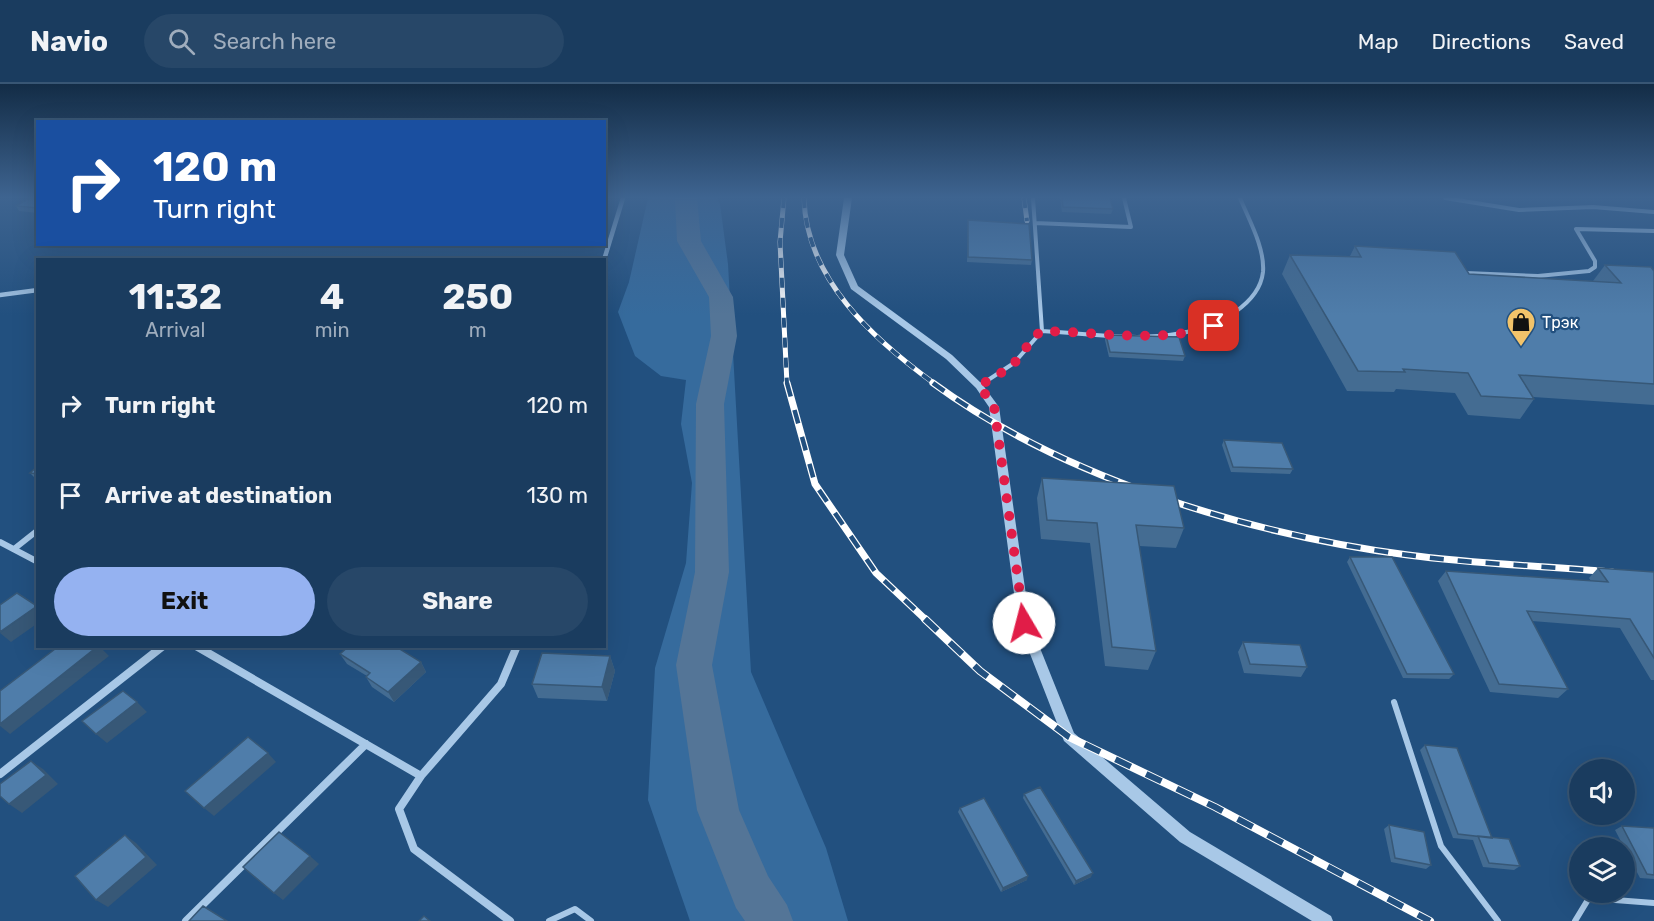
<!DOCTYPE html>
<meta charset="utf-8">
<style>
body{margin:0;font-family:Rubik,sans-serif;background:#274768;color:#f1f3f6;height:100vh;display:flex;flex-direction:column;font-size:22px;white-space:nowrap}
*{box-sizing:border-box;margin:0}
p{font-size:20px;color:#9fadbd}
.icon{flex:none;width:33px;height:33px;fill:none;stroke:currentColor;stroke-width:2;stroke-linecap:round;stroke-linejoin:round}
.map{position:relative;flex:1;overflow:hidden}
.drawer{position:absolute;left:36px;top:174px;width:570px;height:390px;display:flex;flex-direction:column;background:#1a3c5f;border-radius:0px;box-shadow:0 6px 24px #0002,0 0 0 2px #385674}
.drawer>*{flex:none}
.guide{position:absolute;left:36px;top:36px;width:570px;height:126px;border-radius:0px;box-shadow:0 6px 24px #0002,0 0 0 2px #385674;background:#1a4fa0;color:#fff;overflow:hidden}
.buttons{position:absolute;left:1569px;top:675px;display:grid;gap:12px}
.buttons a{display:grid;place-items:center;width:66px;height:66px;border-radius:50%;background:#1a3c5f;box-shadow:0 6px 24px #0002,0 0 0 2px #385674;font-size:30px}
.pin{position:absolute;display:grid;place-items:center;width:51px;height:51px;color:#fff;margin:-26px;border-radius:12px;box-shadow:0 3px 9px #0006}
.me{position:absolute;width:66px;margin:-33px;rotate:352deg;stroke-linejoin:round;filter:drop-shadow(0 0 4px #0008)}
.turn{display:flex;align-items:center;gap:21px;height:126px;padding:0 18px;font-size:27px}
.turn .icon{width:78px;height:78px;stroke-width:2.5}
.turn b{display:block;font-size:42px;line-height:51px}
.eta{display:flex;justify-content:space-evenly;align-items:center;height:102px;text-align:center}
.eta b{font-size:36px;font-weight:700;line-height:42px}
.action{display:flex;gap:12px;margin-top:auto;padding:12px 18px}
.action a{flex:1;height:69px;border-radius:36px;background:#95b2f1;color:#111;font-size:24px;font-weight:700;line-height:69px;text-align:center}
.action a+a{background:#274768;color:#f1f3f6}
ul{padding:0;list-style:none}
li{display:flex;align-items:center;gap:18px;height:90px;padding:0 18px}
li div{flex:1}
li b{display:block;font-size:22px}
li em{font-style:normal}
header{display:flex;align-items:center;gap:36px;box-sizing:border-box;height:84px;padding:0 30px;background:#1a3c5f;border-bottom:2px solid #385674}
header strong{font-size:28px}
nav{display:flex;gap:33px;margin-inline-start:auto;font-size:21px}
.search{width:420px;height:54px;background:#274768;display:flex;align-items:center;gap:15px;box-sizing:border-box;padding:0 21px;border-radius:33px;color:#9fadbd;font-size:22px}
.map>svg:first-child{display:block}
.green{fill:#366b9d}
.lines{fill:none;stroke-linecap:round;stroke-linejoin:round}
.river{fill:#547597;fill-rule:evenodd}
.service-far2{stroke:#a8c8e7;stroke-width:4}
.service-far1{stroke:#a8c8e7;stroke-width:4.5}
.service{stroke:#a8c8e7;stroke-width:6}
.minor-far2{stroke:#a8c8e7;stroke-width:4.5}
.minor-far1{stroke:#a8c8e7;stroke-width:6}
.minor{stroke:#a8c8e7;stroke-width:8}
.tertiary{fill:#a8c8e7;fill-rule:evenodd}
.rail-far2-casing{stroke:#fff;stroke-width:5}
.rail-far1-casing{stroke:#fff;stroke-width:7}
.rail-casing{stroke:#fff;stroke-width:8}
.rail-far2{stroke:#22507f;stroke-width:4;stroke-dasharray:10;stroke-linecap:butt}
.rail-far1{stroke:#22507f;stroke-width:4.5;stroke-dasharray:14;stroke-linecap:butt}
.rail{stroke:#22507f;stroke-width:6;stroke-dasharray:17;stroke-linecap:butt}
.wall{fill:#446c92}
.shaded-wall{fill:#375877}
.building{fill:#4f7daa;stroke:#375877;stroke-width:1.5}
.route{stroke:#e11d48;stroke-width:10;stroke-dasharray:0 18}
.labels{text-anchor:middle;stroke-width:4.5;stroke-linejoin:round;paint-order:stroke}
.poi-label{font-size:16px;fill:#fff;stroke:#22507f;text-anchor:start}
</style>
<header>
<strong>Navio</strong>
<div class="search"><svg class="icon" aria-label="search" viewBox="0 0 24 24"><circle cx="10" cy="10" r="6"/><path d="M15 15l6 6"/></svg>Search here</div>
<nav><a>Map</a><a>Directions</a><a>Saved</a></nav>
</header>
<div class="map">
<svg width="1654" height="837" viewBox="0 0 1654 837">
<rect width="100%" height="100%" fill="#22507f"/>
<path class="green" d="M648,114H717L720,120L728,180L751,588L826,764L848,837H690L648,716L655,584L686,479L692,399L681,340L686,296L661,292L635,272L618,228L629,198Z"/>
<g class="lines">
<path class="river" d="M675,114H697L701,157L733,213L737,252L724,320L729,488L712,581L739,726L768,792L787,821L793,837H745L736,824L697,726L676,581L695,488L696,320L711,252L709,213L677,157Z"/>
<path class="service-far2" d="M1033,114L1042,247
M1445,114L1519,126L1593,123L1654,128
M1035,139L1131,143L1124,114
M1466,189L1538,192L1589,187L1595,183V177L1576,145L1654,147
M982,300L1014,279L1042,247C1106,250 1178,266 1235,228C1248,219 1261,206 1263,188C1265,164 1249,136 1240,114"/>
<path class="service-far1" d="M979,302L985,299"/>
<path class="service" d="M1394,618L1441,762L1498,837
M549,837L575,825L591,837
M1575,837L1589,814L1654,819"/>
<path class="minor-far2" d="M604,176L623,114
M0,211L38,206"/>
<path class="minor-far1" d="M0,458L38,478
M14,465L38,446"/>
<path class="minor" d="M196,562L421,692L399,725L414,765L510,837
M0,690L163,562
M421,692L501,600L517,562
M186,837L366,660"/>
<path class="tertiary" d="M844,114H852L844,171L858,202L952,271L982,300L999,323L1030,539L1074,649L1190,748L1331,832L1333,837H1312L1180,758L1064,657L1018,539L989,323L976,304L946,275L851,205L836,171Z"/>
<g class="rail-far2-casing">
<path id="rail-far2" d="M784,114L780,158L787,300
M804,114C806,195 873,255 935,300
M1024,114L1027,137"/>
</g>
<g class="rail-far1-casing">
<path id="rail-far1" d="M787,299L815,400L876,489L926,536
M933,299C1063,394 1248,450 1408,471C1476,480 1544,482 1612,488"/>
</g>
<g class="rail-casing">
<path id="rail" d="M925,535L980,587L1069,653L1215,723L1430,837"/>
</g>
<use href="#rail-far2" class="rail-far2"/>
<use href="#rail-far1" class="rail-far1"/>
<use href="#rail" class="rail"/>
</g>
<path class="wall" d="M38,114V129L19,127L16,122Z
M1060,114H1110L1113,125L1111,130L1062,128Z
M968,136L1032,176L1031,181L967,178Z
M1355,162L1469,190L1593,197L1605,181L1654,187V321L1533,313L1534,315L1520,335L1468,331L1455,309L1396,305L1394,308L1347,307L1282,190L1290,171L1350,172Z
M1106,251L1185,272L1183,277L1109,273L1105,256Z
M1224,356L1293,385L1290,390L1231,388L1222,361Z
M38,382V397L30,389Z
M1042,394L1184,444L1176,464L1139,462L1156,567L1148,586L1105,582L1090,459L1041,455L1037,414Z
M1350,473L1454,590L1449,595L1403,594L1347,478Z
M1598,484L1654,488V596H1651L1620,544L1532,537L1568,605L1558,614L1490,608L1438,497L1446,487L1591,497L1589,494Z
M1243,558L1307,583L1301,593L1244,589L1238,568Z
M398,564L421,578L426,588L394,618L372,603L366,593L367,592L347,580L340,570Z
M610,572L615,587L607,617L538,614L532,600Z
M1425,661L1492,754L1520,782L1514,786L1483,783L1473,756L1453,754L1420,666Z
M1024,710L1091,793L1074,801L1023,714Z
M960,724L1027,796L1001,808L958,728Z
M1389,741L1431,781L1426,785L1391,778L1384,745Z
M1622,742L1654,744V795L1640,794L1615,746Z"/>
<path class="shaded-wall" d="M37,522L38,539L11,558L0,549Z
M98,562H99L109,572L10,650L0,642V640Z
M610,572L615,587L607,617L602,603Z
M421,578L426,588L394,618L388,608Z
M137,618L147,628L107,659L96,650Z
M268,669L276,678L214,732L204,724Z
M31,677L43,685L58,700L22,729L9,720Z
M125,751L136,759L157,781L108,823L96,816Z
M310,772L319,780L283,816L274,809Z
M1093,789L1091,793L1074,801L1076,797Z
M1028,792L1027,796L1001,808L1003,804Z"/>
<path class="building" d="M29,114H38V124L16,122Z
M1062,114H1110L1113,125L1063,123Z
M968,136L1029,140L1032,176L968,173Z
M1355,162L1455,168L1469,190L1621,199L1605,181L1651,183L1654,187V300L1519,291L1534,315L1481,312L1468,289L1403,285L1405,288L1358,287L1290,171L1361,173Z
M1106,251L1179,253L1185,272L1110,268Z
M1224,356L1282,359L1293,385L1233,383Z
M38,382V390L30,389Z
M1042,394L1174,402L1184,444L1136,441L1156,567L1112,563L1097,439L1047,436Z
M1350,473H1392L1454,590H1407Z
M1598,484L1654,488V574L1630,535L1527,527L1568,605L1499,600L1446,487L1608,498Z
M17,509L37,522L0,548V521Z
M1243,558L1300,561L1307,583L1250,580Z
M59,562H98L0,640V607Z
M349,562H395L421,578L388,608L366,593L370,589L340,570Z
M542,569L610,572L602,603L532,600Z
M123,607L137,618L96,650L82,637Z
M248,653L268,669L204,724L185,707Z
M1425,661L1457,664L1492,754L1458,750Z
M31,677L46,691L9,720L0,712V700Z
M1040,703L1093,789L1076,797L1024,710Z
M984,714L1028,792L1003,804L960,724Z
M1389,741L1424,748L1431,781L1395,774Z
M1622,742L1654,744V791L1647,790Z
M279,748L310,772L274,809L243,783Z
M125,751L146,773L96,816L75,792Z
M1478,752L1509,755L1520,782L1489,779Z
M203,822L227,837H189Z
M424,832L430,837H419Z"/>
<linearGradient id="sky" x2="0" y2="1"><stop stop-color="#132c46"/><stop offset="0.49" stop-color="#3e6490"/><stop offset="1" stop-color="#3e6490" stop-opacity="0"/></linearGradient>
<rect width="1654" height="231" fill="url(#sky)"/>
<g class="lines">
<path class="route" d="M1024,539L994,322L979,302C992,294 1007,287 1018,275C1028,264 1028,256 1042,247C1099,248 1159,260 1214,242"/>
</g>
<defs>
<g id="shop-pin" transform="scale(1.5)"><path d="M0 17L-7.5 6A9.5 9.5 0 1 1 7.5 6Z" fill="#f2c36a" stroke="#22507f"/><path d="M-5-2.5h2.3a2.7 3.5 0 0 1 5.4 0H5L5.5 6h-11ZM-1.5-2.5h3a1.5 2.3 0 0 0-3 0Z" fill="#111"/></g>
</defs>
<g fill-rule="evenodd">
<use href="#shop-pin" x="1521" y="238"/>
</g>
<g class="labels">
<g class="poi-label">
<text x="1542" y="244">Трэк</text>
</g>
</g>
</svg>
<div class="buttons">
<a><svg class="icon" aria-label="sound" viewBox="0 0 24 24"><path d="M4 9h4l5-4v14l-5-4H4zM17 9q2 3 0 6"/></svg></a>
<a><svg class="icon" aria-label="layers" viewBox="0 0 24 24"><path d="M12 4l9 5-9 5-9-5zM3 14l9 5 9-5"/></svg></a>
</div>
<div class="pin" style="left:1214px;top:242px;background:#d93025"><svg class="icon" aria-label="arrive" viewBox="0 0 24 24"><path d="M6 21V4h12l-3 4 3 4H6"/></svg></div>
<svg class="me" style="left:1024px;top:539px" viewBox="-20 -20 40 40"><circle r="19" fill="#fff"/><path d="M0-13L10 11 0 6-10 11z" fill="#e11d48"/></svg>
<div class="guide">
<div class="turn"><svg class="icon" aria-label="right" viewBox="0 0 24 24"><path d="M7 20v-9h11M14 6l5 5-5 5"/></svg><div><b>120 m</b>Turn right</div></div>
</div>
<section class="drawer">
<div class="eta">
<div><b>11:32</b><p>Arrival</p></div>
<div><b>4</b><p>min</p></div>
<div><b>250</b><p>m</p></div>
</div>
<ul>
<li><svg class="icon" aria-label="right" viewBox="0 0 24 24"><path d="M7 20v-9h11M14 6l5 5-5 5"/></svg><div><b>Turn right</b></div><em>120 m</em></li>
<li><svg class="icon" aria-label="arrive" viewBox="0 0 24 24"><path d="M6 21V4h12l-3 4 3 4H6"/></svg><div><b>Arrive at destination</b></div><em>130 m</em></li>
</ul>
<div class="action"><a>Exit</a><a>Share</a></div>
</section>
</div>
